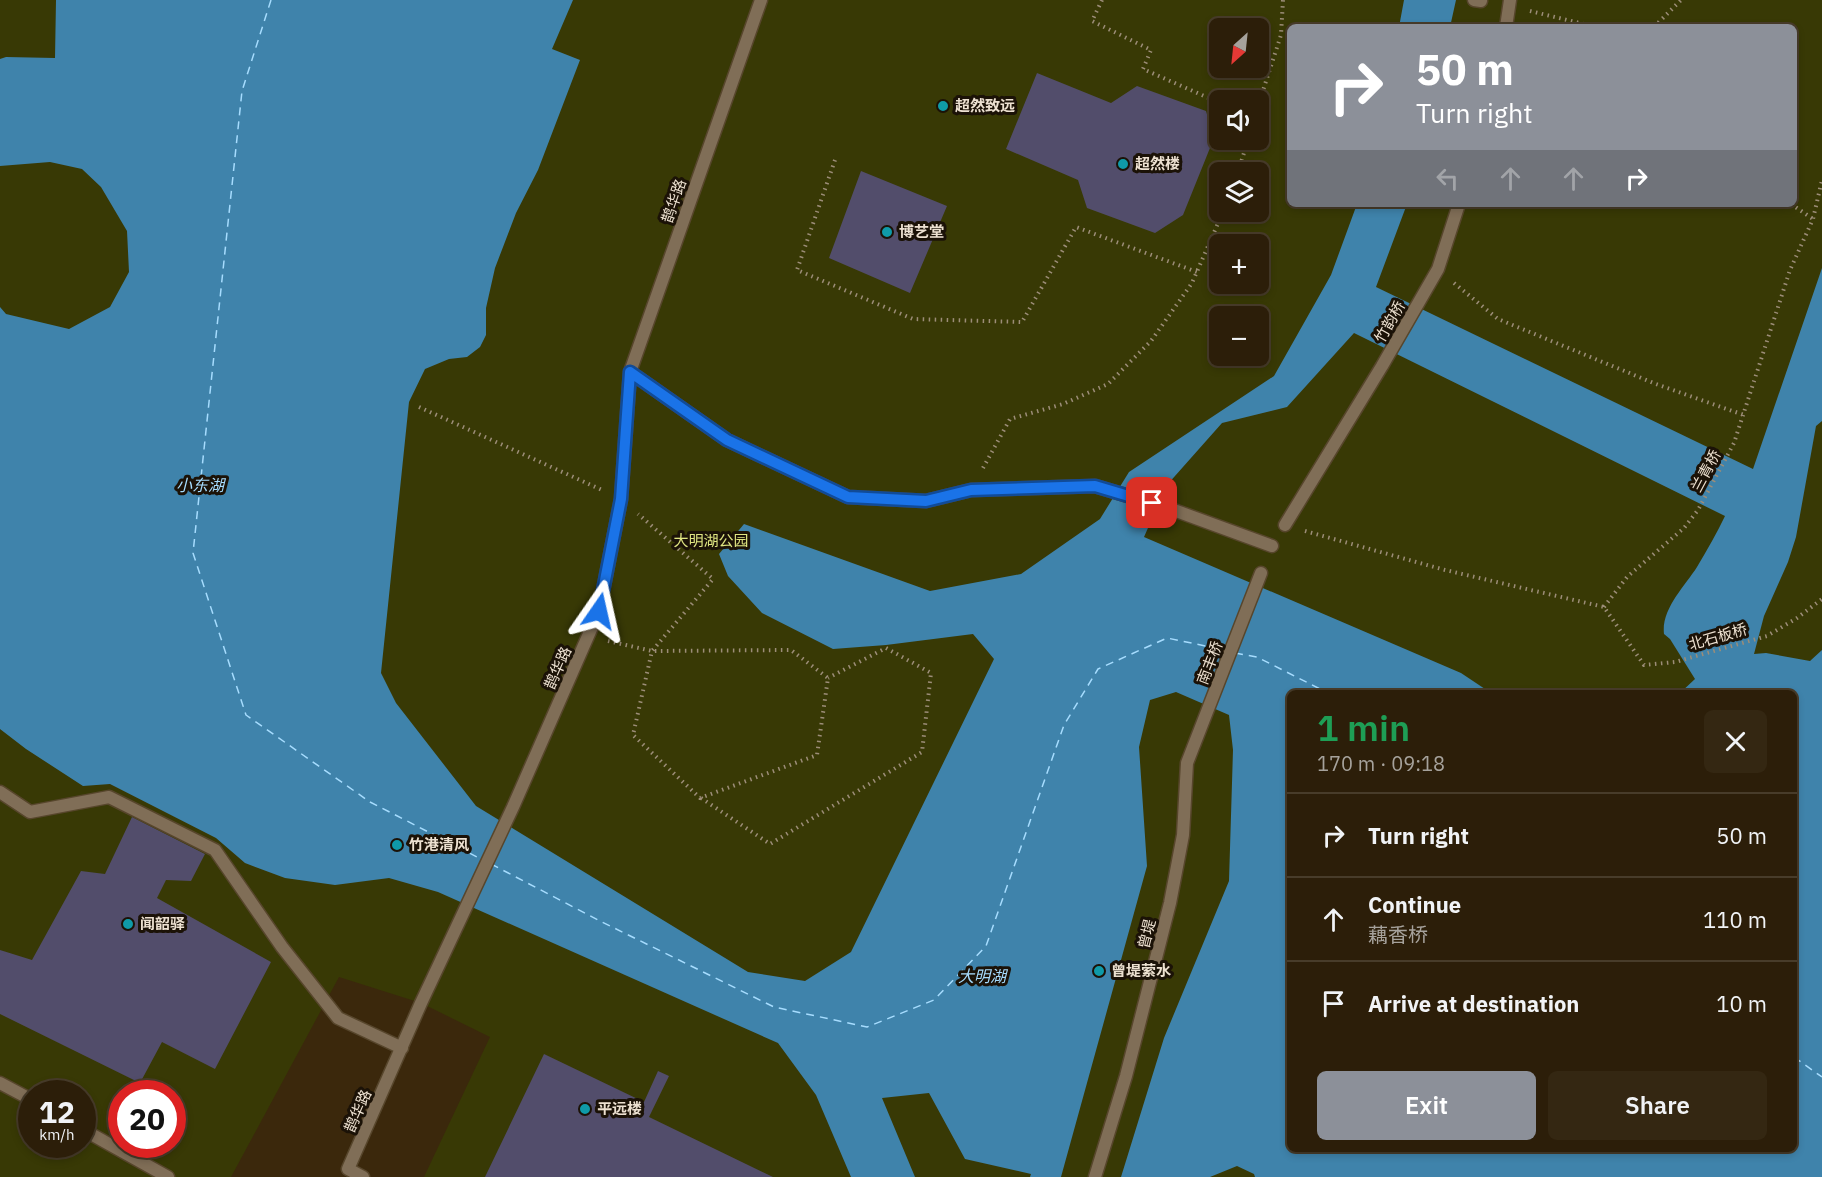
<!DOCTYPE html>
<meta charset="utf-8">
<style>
body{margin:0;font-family:"IBM Plex Sans","Noto Sans SC",sans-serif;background:#342712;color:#f1f3f6;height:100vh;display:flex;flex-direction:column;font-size:22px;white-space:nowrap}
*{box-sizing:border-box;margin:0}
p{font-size:20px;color:#a6a29c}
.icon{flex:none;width:33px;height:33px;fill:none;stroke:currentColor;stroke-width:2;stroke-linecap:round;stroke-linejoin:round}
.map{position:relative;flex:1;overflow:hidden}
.drawer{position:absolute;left:1287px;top:690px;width:510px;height:462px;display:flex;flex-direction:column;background:#2c1e09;border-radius:9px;box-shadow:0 3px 9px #0003,0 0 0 2px #483c2a}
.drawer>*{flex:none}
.guide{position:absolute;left:1287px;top:24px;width:510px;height:183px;border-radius:9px;box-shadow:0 3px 9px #0003,0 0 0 2px #483c2a;background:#8c9099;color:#fff;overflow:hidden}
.needle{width:39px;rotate:207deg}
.tools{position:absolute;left:1209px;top:18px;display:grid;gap:12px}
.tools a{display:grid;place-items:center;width:60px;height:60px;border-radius:9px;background:#2c1e09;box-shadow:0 3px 9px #0003,0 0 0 2px #483c2a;font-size:30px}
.speed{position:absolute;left:18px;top:1080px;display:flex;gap:12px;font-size:30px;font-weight:700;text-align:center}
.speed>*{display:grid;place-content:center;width:78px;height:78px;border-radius:50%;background:#2c1e09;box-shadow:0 3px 9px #0003,0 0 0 2px #483c2a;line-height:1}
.speed small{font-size:15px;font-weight:400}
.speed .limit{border:9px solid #d22;background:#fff;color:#111}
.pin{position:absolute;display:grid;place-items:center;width:51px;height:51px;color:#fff;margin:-26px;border-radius:12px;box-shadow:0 3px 9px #0006}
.me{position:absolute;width:66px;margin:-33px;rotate:11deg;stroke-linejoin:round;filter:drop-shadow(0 0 4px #0008)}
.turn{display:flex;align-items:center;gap:21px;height:126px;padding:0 30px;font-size:27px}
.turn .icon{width:78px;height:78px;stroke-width:2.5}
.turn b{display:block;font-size:42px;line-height:51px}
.lanes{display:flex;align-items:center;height:57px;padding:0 30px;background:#0003;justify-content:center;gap:30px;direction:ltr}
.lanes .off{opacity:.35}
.round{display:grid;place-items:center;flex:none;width:63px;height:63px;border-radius:9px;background:#342712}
.overview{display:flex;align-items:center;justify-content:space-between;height:102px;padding:0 30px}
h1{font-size:36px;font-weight:600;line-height:45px;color:#1e9e55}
.button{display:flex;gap:12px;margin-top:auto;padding:12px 30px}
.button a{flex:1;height:69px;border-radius:9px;background:#8c9099;color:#fff;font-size:24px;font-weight:600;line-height:69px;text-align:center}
.button a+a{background:#342712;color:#f1f3f6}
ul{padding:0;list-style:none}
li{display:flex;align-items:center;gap:18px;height:84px;padding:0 30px;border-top:2px solid #483c2a}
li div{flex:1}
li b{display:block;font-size:22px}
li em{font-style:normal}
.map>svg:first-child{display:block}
.green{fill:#383905;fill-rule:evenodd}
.water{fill:#3f83ab;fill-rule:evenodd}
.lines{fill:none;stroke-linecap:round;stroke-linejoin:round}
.ferry{stroke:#a6dcfe;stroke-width:1.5;stroke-dasharray:8 6;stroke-linecap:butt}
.building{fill:#524d6b}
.lane-casing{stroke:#57462c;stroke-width:15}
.path{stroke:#9c8d78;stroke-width:4;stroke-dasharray:1.5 4.5;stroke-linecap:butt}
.lane{stroke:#806e57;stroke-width:12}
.route-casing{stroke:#114b97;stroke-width:15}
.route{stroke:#1a73e8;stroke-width:10}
.culture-dot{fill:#0f9aa8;stroke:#1b1207;stroke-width:2}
.labels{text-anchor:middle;stroke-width:6;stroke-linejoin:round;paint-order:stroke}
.poi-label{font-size:15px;font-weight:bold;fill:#ede1d1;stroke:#1b1207;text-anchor:start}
.street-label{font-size:15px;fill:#ede1d1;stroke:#1b1207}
.park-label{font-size:15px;fill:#dfe582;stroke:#1b1207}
.water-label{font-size:16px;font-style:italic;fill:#a6dcfe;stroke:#1b1207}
</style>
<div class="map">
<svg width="1822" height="1177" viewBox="0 0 1822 1177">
<rect width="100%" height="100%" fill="#3b280c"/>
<path class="green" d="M0,0H1822V1177H424L490,1037L421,1003L339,977L231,1177H0ZM1290,27H1794V204H1290ZM1220,28H1258V68H1220ZM1220,100H1258V140H1220ZM1220,172H1258V212H1220ZM1220,244H1258V284H1220ZM1220,316H1258V356H1220ZM1290,693H1794V1149H1290ZM32,1094H82V1144H32ZM122,1094H172V1144H122Z"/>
<path class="water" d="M56,0H573L552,49L580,60L538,170L516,213L495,268L486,308V335L480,347L467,357L449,359L425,369L409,402L381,673L396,703L476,806L748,972L805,981L851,952L994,659L973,634L886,645L833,649L762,613L728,576L719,554L744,524L930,591L1021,574L1100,519L1129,472L1274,376L1331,275L1357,204H1407L1376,287L1753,469L1822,268V421L1816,426L1796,537L1788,562L1764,616L1754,654L1766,653L1810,661L1822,650V1177H1255L1254,1174L1237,1166L1210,1177H1121L1164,1038L1229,881L1233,750L1229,715L1176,692L1150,700L1139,747L1147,866L1061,1177H1030L1031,1174L965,1159L929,1093L882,1098L915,1177H851L816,1095L778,1043L438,892L389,878L335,885L285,878L245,863L216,838L110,784L83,786L26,749L0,729V307L6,314L69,329L110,307L129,272L127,231L101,187L82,169L50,162L0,166V59L6,57L55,58ZM1354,333L1725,516C1717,533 1707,550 1697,567C1685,586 1661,609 1664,634L1670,639L1695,679L1680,693H1794V1149H1290V693H1491L1461,673L1144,537L1167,485L1222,423L1287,407Z
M1404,0H1456L1450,27H1399Z"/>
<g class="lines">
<path class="ferry" d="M271,0L242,91L193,553L246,715L370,802L481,859
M1235,653L1257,657L1328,693
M491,864L600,921L774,1007L867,1027L934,1000L986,946L1064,725L1098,669L1167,638L1225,650
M1794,1057L1822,1077"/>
</g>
<path class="building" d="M1037,73L1111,103L1137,86L1206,111L1214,138L1183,215L1155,233L1087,208L1078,180L1006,149Z
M861,171L947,206L910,293L829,258Z
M132,817L205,854L191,881L166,880L157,898L271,962L215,1069L162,1042L140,1083L0,1014V950L32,960L81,871L105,874Z
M544,1054L644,1102L658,1071L669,1076L649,1117L773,1177H485Z"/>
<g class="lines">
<g class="lane-casing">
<path id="lane" d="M1474,0L1481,1
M1506,27L1510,0
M630,372L727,440L848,497L926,501L971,490L1095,486L1171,509L1272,546
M1285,525L1382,366L1438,269L1459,204
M0,792L30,812L109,797L215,850L282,947L338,1018L402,1048
M0,1083L32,1100
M82,1129L168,1177
M363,1177L348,1169L421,1003L513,807L599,611L621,499L630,372L761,0
M1095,1177L1126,1076L1170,903L1183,835L1187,763L1261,573"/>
</g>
<path class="path" d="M1102,0L1092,21L1151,50L1143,69L1220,103
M1530,11L1596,27
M1654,27L1681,0
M1258,106L1281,35L1283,0
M835,160L797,270L913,319L1022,322L1076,227L1197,272
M1238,172L1248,140
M1791,204L1813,219
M1454,283L1498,319L1656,384L1744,415
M419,407L602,490
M983,468L1010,419L1063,404L1108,384L1151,341L1192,283L1223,212
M1305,531L1445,570L1604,607L1644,665L1675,662L1767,636L1797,618L1822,599
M1604,607L1627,577L1684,528L1698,510L1734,443L1790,270L1813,219L1822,180
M608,641L652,651L791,650L828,678L817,755L700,798L633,735L652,651L713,579L638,514
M701,798L770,844L922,752L931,673L886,648L828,678"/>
<use href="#lane" class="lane"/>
</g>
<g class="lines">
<g class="route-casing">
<path id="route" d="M599,611L621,499L630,372L727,440L848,497L926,501L971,490L1095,486L1152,503"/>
</g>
<use href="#route" class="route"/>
</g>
<g class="culture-dot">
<circle cx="943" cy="106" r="6"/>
<circle cx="1123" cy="164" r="6"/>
<circle cx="887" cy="232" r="6"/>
<circle cx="397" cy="845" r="6"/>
<circle cx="128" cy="924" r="6"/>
<circle cx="1099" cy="971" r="6"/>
<circle cx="585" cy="1109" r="6"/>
</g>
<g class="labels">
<g class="poi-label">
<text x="955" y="111">超然致远</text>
<text x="1135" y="169">超然楼</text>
<text x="899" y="237">博艺堂</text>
<text x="409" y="850">竹港清风</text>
<text x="140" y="929">闻韶驿</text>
<text x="1111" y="976">曾堤萦水</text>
<text x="597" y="1114">平远楼</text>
</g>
<g class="street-label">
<text transform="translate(674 201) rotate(-71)" y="5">鹊华路</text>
<text transform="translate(1390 322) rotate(-60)" y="5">竹韵桥</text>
<text transform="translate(1706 471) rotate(-62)" y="5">兰青桥</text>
<text transform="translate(1718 637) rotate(-16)" y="5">北石板桥</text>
<text transform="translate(1210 663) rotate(-69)" y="5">南丰桥</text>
<text transform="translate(558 668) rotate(-66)" y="5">鹊华路</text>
<text transform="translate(1147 934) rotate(-76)" y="5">曾堤</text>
<text transform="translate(358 1111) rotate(-66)" y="5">鹊华路</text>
</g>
<g class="park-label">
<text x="711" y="546">大明湖公园</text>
</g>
<g class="water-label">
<text x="200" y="491">小东湖</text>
<text x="982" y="982">大明湖</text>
</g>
</g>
</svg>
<div class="tools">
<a><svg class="needle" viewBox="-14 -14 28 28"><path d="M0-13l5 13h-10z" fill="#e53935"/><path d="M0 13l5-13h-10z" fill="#a6a29c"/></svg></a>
<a><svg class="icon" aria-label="sound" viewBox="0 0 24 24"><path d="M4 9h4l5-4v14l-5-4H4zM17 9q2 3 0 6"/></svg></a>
<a><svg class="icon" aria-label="layers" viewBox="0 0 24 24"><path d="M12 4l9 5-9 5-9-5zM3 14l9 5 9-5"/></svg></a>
<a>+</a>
<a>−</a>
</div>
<div class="speed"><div>12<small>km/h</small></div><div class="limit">20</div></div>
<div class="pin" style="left:1152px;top:503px;background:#d93025"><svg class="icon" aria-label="arrive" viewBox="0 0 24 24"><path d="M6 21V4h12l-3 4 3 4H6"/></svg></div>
<svg class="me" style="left:599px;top:611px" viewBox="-20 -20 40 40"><path d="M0-17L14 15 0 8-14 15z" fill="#1a73e8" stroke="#fff" stroke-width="4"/></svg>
<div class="guide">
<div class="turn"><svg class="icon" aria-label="right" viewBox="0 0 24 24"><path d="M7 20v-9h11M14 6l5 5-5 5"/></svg><div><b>50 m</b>Turn right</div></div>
<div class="lanes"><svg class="icon off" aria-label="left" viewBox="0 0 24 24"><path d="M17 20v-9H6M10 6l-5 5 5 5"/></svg><svg class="icon off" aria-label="ahead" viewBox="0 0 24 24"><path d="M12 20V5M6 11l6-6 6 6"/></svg><svg class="icon off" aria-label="ahead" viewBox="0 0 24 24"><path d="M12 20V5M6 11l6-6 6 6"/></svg><svg class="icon" aria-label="right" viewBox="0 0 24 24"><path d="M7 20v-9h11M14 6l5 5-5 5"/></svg></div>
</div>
<section class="drawer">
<div class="overview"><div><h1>1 min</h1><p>170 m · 09:18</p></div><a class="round"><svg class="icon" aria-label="close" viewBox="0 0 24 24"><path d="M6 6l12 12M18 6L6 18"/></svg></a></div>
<ul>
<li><svg class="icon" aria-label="right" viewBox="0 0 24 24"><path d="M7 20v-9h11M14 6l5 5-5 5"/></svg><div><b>Turn right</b></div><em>50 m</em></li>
<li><svg class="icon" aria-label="ahead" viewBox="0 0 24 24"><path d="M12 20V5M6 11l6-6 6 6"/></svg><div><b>Continue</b><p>藕香桥</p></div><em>110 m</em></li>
<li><svg class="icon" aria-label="arrive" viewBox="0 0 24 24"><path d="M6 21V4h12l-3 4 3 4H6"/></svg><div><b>Arrive at destination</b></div><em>10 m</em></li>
</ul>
<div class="button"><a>Exit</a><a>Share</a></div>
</section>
</div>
